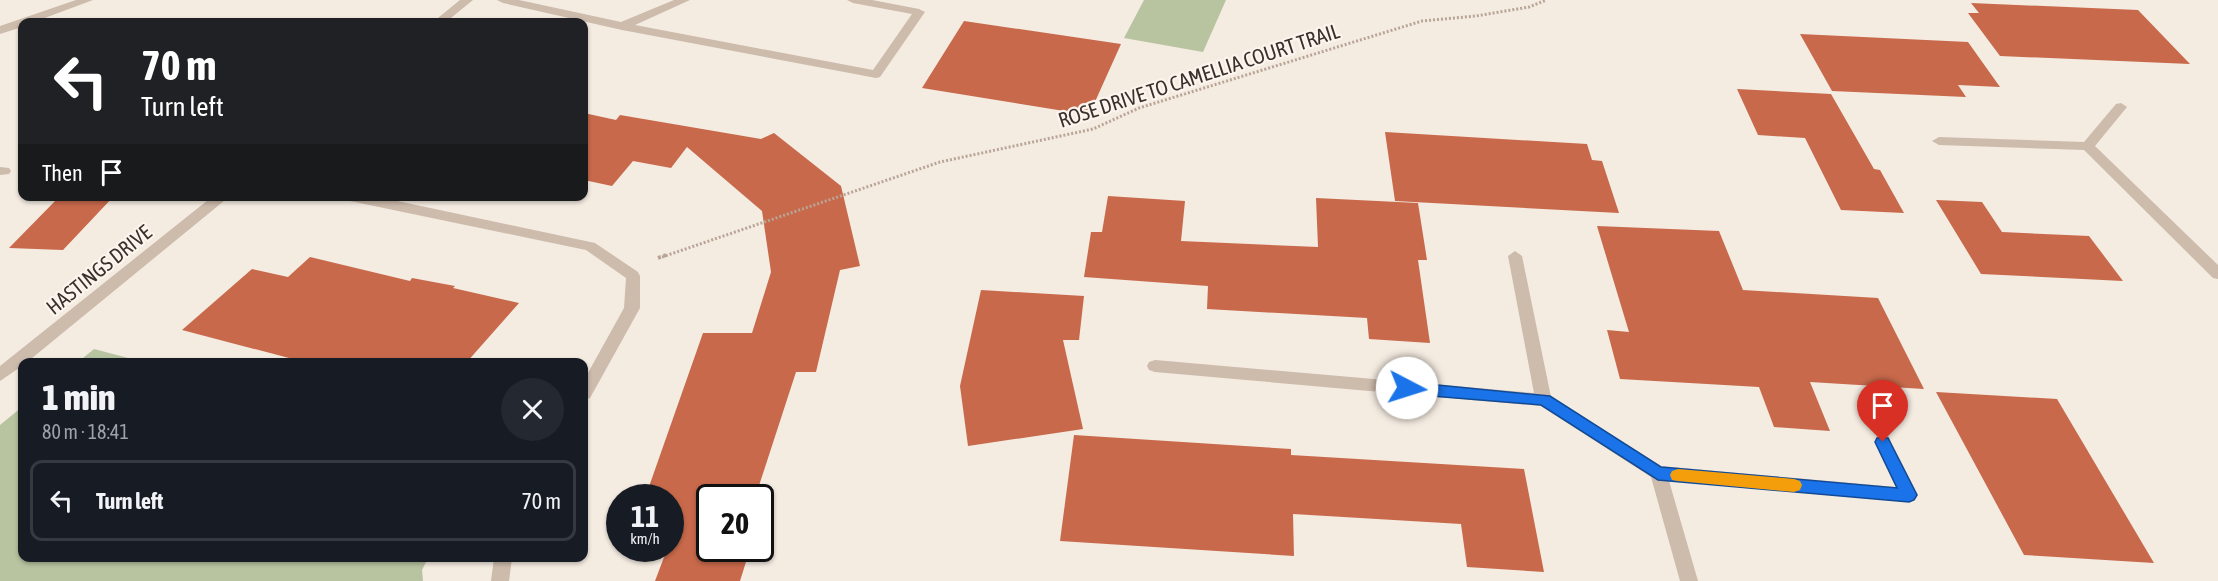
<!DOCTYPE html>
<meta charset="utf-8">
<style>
body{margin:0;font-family:"Asap Condensed",sans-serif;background:#242831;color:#f1f3f6;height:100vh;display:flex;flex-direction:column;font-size:22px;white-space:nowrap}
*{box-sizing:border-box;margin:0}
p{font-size:20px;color:#9ea1a6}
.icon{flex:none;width:33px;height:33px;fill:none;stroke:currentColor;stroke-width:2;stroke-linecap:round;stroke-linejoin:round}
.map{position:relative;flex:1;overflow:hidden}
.panel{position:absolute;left:18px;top:358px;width:570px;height:204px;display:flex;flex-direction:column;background:#171b24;border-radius:12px;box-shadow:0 2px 4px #0004}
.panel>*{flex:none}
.hud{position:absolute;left:18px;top:18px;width:570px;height:183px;border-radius:12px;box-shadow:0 2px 4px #0004;background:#202124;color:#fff;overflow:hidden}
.speed{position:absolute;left:606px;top:484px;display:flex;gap:12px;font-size:30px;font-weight:700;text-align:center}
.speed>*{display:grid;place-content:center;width:78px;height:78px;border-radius:50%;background:#171b24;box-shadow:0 2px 4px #0004;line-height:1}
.speed small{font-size:15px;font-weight:400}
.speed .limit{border:3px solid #111;border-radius:9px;background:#fff;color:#111}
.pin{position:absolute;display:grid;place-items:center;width:51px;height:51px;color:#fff;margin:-62px -26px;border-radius:50% 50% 50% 0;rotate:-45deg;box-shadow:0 0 6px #0007}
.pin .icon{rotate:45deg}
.me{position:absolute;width:66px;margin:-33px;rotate:95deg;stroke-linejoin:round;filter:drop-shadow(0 0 4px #0008)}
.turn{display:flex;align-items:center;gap:21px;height:126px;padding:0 24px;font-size:27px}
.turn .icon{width:78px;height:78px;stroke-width:2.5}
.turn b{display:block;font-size:42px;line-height:51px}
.then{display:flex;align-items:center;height:57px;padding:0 24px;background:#0003;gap:12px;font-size:22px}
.round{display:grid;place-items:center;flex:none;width:63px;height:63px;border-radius:32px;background:#242831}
.summary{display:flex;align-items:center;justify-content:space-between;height:102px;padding:0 24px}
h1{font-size:36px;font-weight:800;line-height:45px}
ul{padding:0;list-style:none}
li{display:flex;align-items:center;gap:18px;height:81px;margin:0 12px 9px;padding:0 12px;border:3px solid #363941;border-radius:12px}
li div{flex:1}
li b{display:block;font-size:22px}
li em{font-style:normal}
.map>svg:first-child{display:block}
.green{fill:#b8c4a0}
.building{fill:#c8694b}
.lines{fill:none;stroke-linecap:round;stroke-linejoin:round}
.path-far1{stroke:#b9a596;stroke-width:3;stroke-dasharray:2 2;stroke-linecap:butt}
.path{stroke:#b9a596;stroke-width:4;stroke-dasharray:3 3;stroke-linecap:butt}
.minor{fill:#cdbbac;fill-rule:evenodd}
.route{fill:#1a73e8;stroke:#114b97;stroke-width:1.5}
.slow{fill:#f59e0b}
.labels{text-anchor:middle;stroke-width:4.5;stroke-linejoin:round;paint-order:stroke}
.street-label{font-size:21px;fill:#3b302b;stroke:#fbf5ee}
</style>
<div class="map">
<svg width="2218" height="581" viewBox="0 0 2218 581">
<rect width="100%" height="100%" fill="#f4ebe1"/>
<path class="green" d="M1144,0H1226L1203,52L1124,38Z
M94,349L147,363H77Z
M22,407V558H428L422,570L423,581H0V425Z"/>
<path class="building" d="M1971,3L2138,10L2190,64L2000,56L1968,13H1979Z
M964,21L1121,44L1089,115L922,88Z
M1800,34L1968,42L2000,87L1958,85L1966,97L1832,91Z
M1737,89L1831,94L1874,169L1880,170L1904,213L1841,210L1805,138L1758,135Z
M584,113L616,120L620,115L761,139L774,133L841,186L860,266L840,270L816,372H796L755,498H710V549H750L740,581H655L666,552L627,549H670V498H645L703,333H752L771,272L762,211L687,147L671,168L633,161L612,186L584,180Z
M1385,132L1587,144L1592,160L1602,161L1619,213L1395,201Z
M60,196H114L63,250L9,248Z
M1108,196L1185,201L1181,241L1318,247L1316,198L1418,203L1427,260H1418L1430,343L1369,339L1367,318L1207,309L1208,286L1084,277L1091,232H1102Z
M1936,200L1982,202L2002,232L2089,236L2123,281L1981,274Z
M1597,226L1719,231L1743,290L1878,298L1924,389L1810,382L1830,431L1774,427L1759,387L1620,379L1607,330L1629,332Z
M310,257L410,281L412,278L455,286L453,288L519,303L466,363H308L182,330L252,269L288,277Z
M981,290L1084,296L1079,340H1063L1083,429L968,446L960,386Z
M1936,392L2057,399L2154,563L2024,555Z
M1074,435L1291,449V455L1524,469L1544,572L1467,567L1461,524L1293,514L1294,556L1060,541Z"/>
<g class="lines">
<path class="path-far1" d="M662,257L940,162L1093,129L1139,108L1422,21L1476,16L1529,7L1546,0"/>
<path class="path" d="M658,258L666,255"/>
<path class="minor" d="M76,0H93L34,22H22V27L0,34V26Z
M460,0H473L446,22H433Z
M497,0H519L621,22L674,0H690L635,25L873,70L912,14L853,3L847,0H872L919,9L925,12L880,77L876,78L622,30L503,3Z
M2121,103L2127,107L2095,146L2218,265V279L2213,278L2084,150L1939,145L1932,141L1939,137L2084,142L2116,104Z
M0,167L9,168L11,171L9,174L0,175Z
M213,196H230L26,363H22V366L0,381V366Z
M343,196H374L595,243L638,272L640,276V308L590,398L584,400V380L624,308L626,278L586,250L350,201Z
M1515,251L1522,256L1551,397L1661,466L1896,487L1875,442L1877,437L1883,435L1889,437L1891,442L1918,495L1915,500L1909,502L1669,481L1698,581H1680L1651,477L1541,406L1155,372L1149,370L1147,366L1149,362L1155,360L1534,393L1508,256Z
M494,558H512L509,581H491Z"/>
</g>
<path class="route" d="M1407,382L1550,396L1661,467L1897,488L1875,442L1877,438H1888L1917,495L1914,500L1909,502L1658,480L1541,405L1407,394L1402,392L1400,388L1402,384Z"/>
<path class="slow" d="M1678,469L1794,479L1800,481L1802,485L1800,490L1794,492L1678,481L1672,480L1670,475L1672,471Z"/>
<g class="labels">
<g class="street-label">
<text transform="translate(1199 76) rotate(-18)" y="7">ROSE DRIVE TO CAMELLIA COURT TRAIL</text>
<text transform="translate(99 270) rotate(-39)" y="7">HASTINGS DRIVE</text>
</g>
</g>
</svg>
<div class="speed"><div>11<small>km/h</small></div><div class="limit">20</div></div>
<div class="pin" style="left:1883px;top:442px;background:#d93025"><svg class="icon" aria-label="arrive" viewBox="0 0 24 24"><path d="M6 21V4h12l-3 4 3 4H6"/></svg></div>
<svg class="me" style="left:1407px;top:388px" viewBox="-20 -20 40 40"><circle r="19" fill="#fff"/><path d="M0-13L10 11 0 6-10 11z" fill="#1a73e8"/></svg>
<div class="hud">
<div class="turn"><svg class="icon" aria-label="left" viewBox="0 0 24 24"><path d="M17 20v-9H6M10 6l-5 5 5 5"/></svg><div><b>70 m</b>Turn left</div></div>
<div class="then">Then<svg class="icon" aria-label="arrive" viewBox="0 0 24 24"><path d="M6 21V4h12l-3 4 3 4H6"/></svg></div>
</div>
<section class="panel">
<div class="summary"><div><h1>1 min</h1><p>80 m · 18:41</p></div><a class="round"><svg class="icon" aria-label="close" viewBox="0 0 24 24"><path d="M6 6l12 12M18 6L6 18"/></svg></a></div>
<ul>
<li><svg class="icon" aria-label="left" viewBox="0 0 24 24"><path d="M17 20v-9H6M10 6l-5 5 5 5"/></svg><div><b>Turn left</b></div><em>70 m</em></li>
</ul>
</section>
</div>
